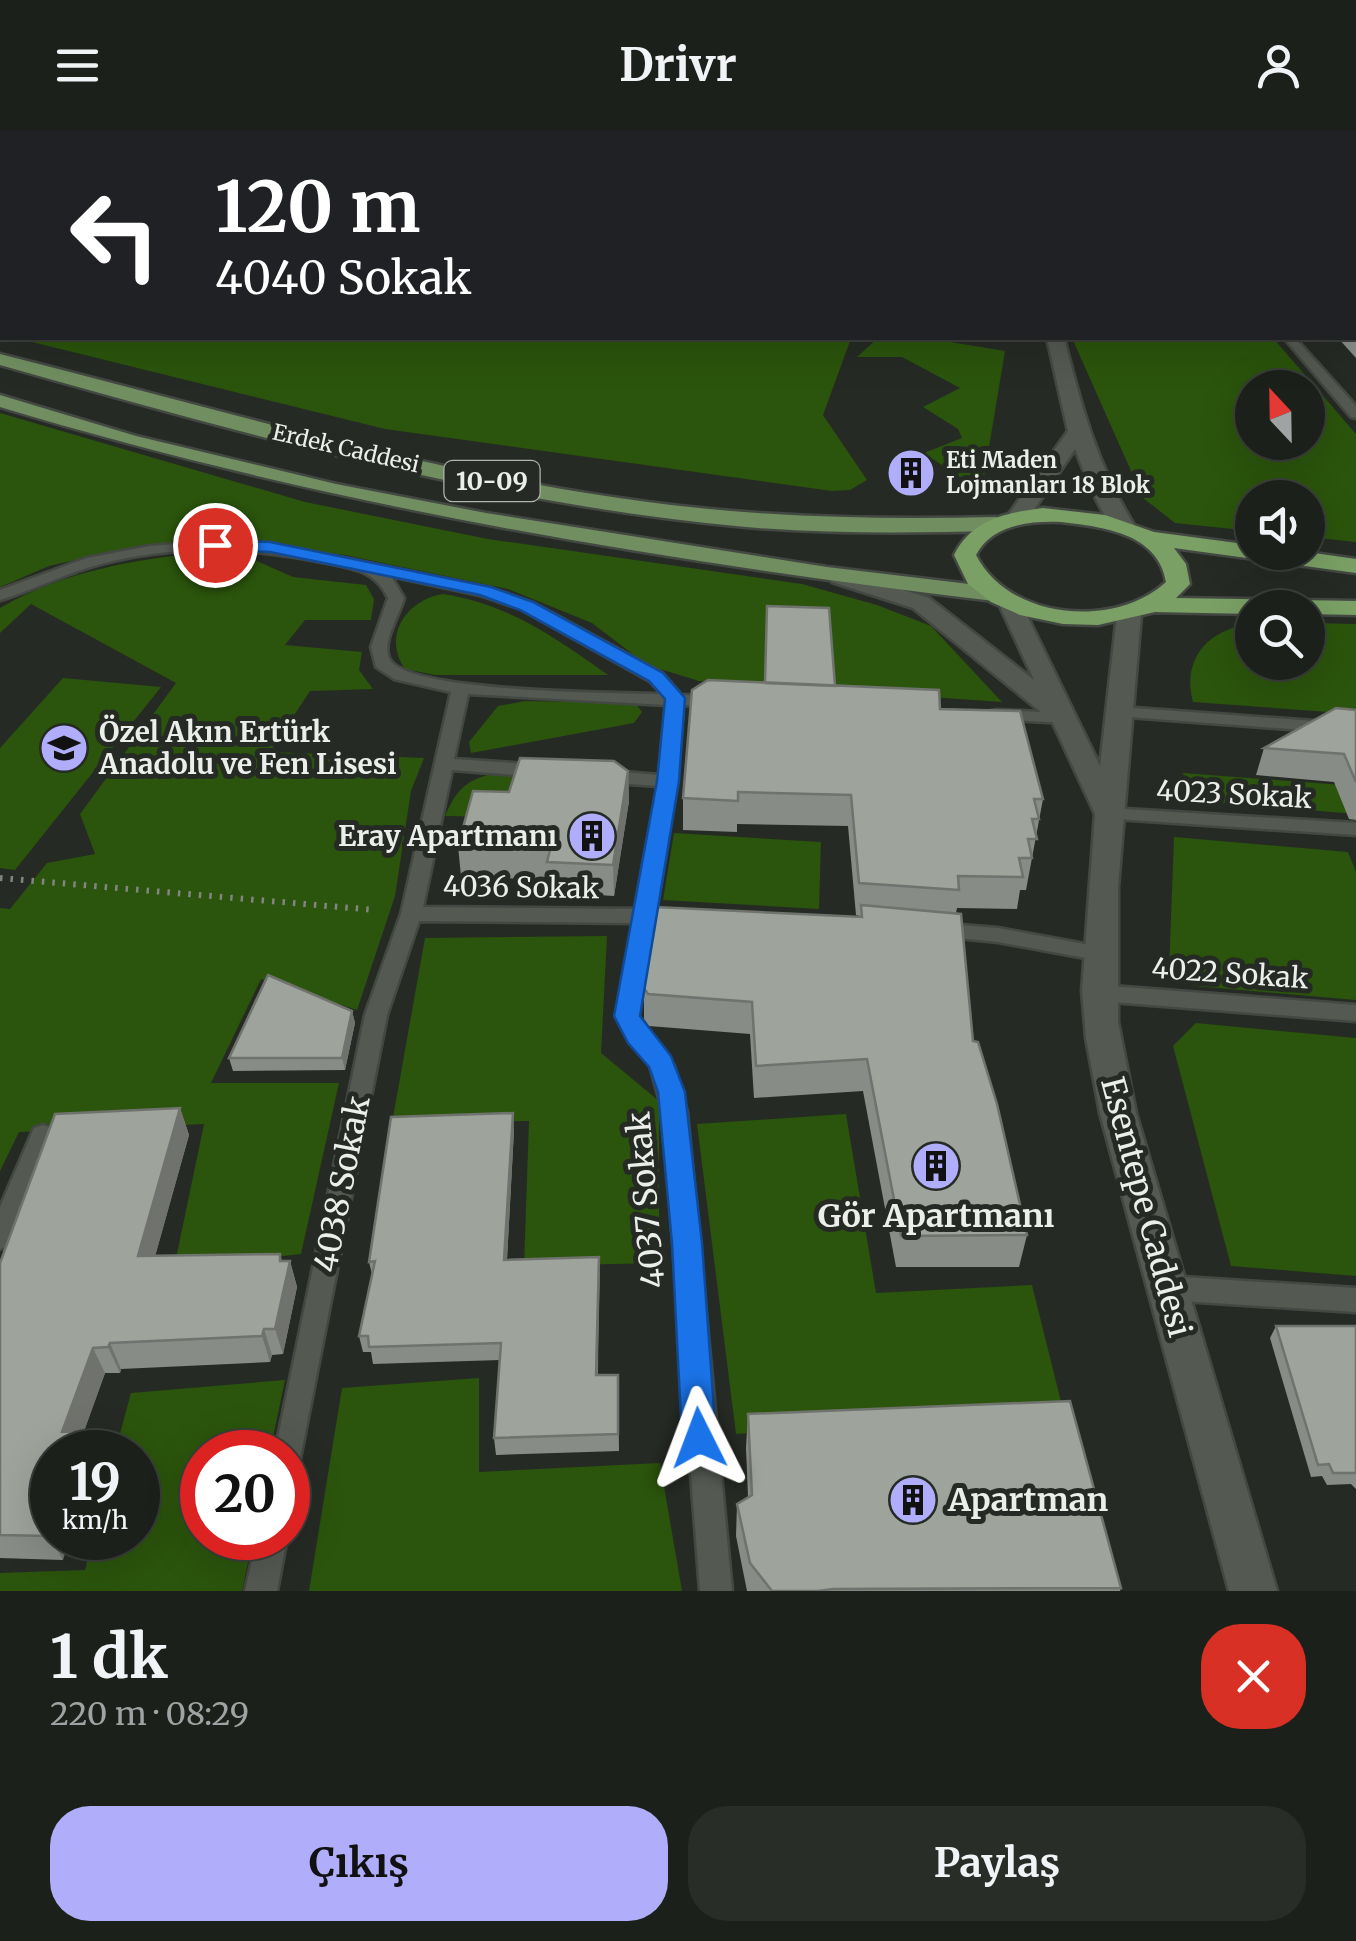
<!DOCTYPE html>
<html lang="tr">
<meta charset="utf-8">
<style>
body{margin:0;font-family:Merriweather,serif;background:#292d28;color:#f1f3f6;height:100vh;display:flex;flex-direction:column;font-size:38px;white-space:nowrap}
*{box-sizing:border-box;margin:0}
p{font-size:32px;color:#a0a3a3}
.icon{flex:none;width:55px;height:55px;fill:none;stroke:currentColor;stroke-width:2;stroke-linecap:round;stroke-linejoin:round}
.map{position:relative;height:1461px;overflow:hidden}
.drawer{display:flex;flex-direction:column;background:#1c201b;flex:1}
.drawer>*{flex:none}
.banner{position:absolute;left:0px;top:0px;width:1358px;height:210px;box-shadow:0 10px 40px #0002,0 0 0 2px #3a3e3a;background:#202124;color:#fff;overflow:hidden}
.needle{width:65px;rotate:338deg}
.buttons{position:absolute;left:1235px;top:240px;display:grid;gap:20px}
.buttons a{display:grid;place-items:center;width:90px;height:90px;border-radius:50%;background:#1c201b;box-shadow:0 10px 40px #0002,0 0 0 2px #3a3e3a;font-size:50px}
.speed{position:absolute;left:30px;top:1300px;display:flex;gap:20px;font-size:50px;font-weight:700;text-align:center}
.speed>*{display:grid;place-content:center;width:130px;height:130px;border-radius:50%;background:#1c201b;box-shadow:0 10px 40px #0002,0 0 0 2px #3a3e3a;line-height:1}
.speed small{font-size:25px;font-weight:400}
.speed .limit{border:15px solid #d22;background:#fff;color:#111}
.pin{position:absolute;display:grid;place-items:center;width:85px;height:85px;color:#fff;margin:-42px;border:5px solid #fff;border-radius:50%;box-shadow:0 2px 10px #0007}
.me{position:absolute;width:110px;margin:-55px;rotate:357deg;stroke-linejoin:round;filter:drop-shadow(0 0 8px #0008)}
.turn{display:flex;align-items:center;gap:35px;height:210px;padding:0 50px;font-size:45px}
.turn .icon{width:130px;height:130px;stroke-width:2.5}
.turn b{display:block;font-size:70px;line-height:85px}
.round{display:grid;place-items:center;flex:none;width:105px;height:105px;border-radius:40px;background:#292d28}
.overview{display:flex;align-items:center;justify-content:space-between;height:170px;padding:0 50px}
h1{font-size:60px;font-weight:700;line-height:75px}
.cta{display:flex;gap:20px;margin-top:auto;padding:20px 50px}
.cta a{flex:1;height:115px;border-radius:40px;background:#b0aefa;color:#111;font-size:40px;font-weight:700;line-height:115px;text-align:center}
.cta a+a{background:#292d28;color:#f1f3f6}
header{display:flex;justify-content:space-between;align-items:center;height:130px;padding:0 50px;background:#1c201b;font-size:45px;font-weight:700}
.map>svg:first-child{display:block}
.green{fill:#2b540c;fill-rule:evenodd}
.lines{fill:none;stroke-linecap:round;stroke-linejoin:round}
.service-casing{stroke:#444842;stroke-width:5}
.minor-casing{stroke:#444842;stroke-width:5}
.tertiary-casing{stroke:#444842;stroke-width:5}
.primary-casing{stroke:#444842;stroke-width:5}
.trunk-casing{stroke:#444842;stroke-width:5}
.path{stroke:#828580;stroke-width:6;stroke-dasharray:2.5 8;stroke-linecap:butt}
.service{fill:#545952;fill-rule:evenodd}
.minor{fill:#545952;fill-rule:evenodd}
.tertiary{fill:#545952;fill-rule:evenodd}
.primary{fill:#708e60;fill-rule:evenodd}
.trunk{fill:#7aa065;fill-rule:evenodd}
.wall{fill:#888c86}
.shaded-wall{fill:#6f726d}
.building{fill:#9ea39c;stroke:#6f726d;stroke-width:2.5}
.route{fill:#1a73e8;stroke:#114b97;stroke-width:2.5}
.labels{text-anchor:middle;stroke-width:10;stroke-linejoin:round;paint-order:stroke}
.far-street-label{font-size:22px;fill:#ebeeea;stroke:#262a24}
.far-poi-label{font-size:22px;font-weight:bold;fill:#ebeeea;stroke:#262a24;text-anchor:start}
.shield{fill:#262a24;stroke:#b0b3af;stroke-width:2.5}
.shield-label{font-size:25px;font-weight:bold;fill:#ebeeea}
.poi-label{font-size:28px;font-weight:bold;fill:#ebeeea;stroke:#262a24;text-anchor:start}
.street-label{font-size:28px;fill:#ebeeea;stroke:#262a24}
.near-street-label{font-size:32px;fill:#ebeeea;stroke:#262a24}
.near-poi-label{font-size:32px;font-weight:bold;fill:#ebeeea;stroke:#262a24}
</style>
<header><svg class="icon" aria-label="menu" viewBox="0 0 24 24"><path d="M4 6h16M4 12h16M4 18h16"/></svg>Drivr<svg class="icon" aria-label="person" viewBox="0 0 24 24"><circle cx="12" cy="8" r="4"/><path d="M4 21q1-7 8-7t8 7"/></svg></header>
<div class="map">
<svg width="1356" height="1461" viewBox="0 0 1356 1461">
<rect width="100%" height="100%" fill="#262a24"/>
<path class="green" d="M188,0H702L186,2Z
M16,208H845L850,211L823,285L867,350L850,360L832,361L385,299Z
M878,208H926L1005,221L984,347L967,352L924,323L962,308L958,299L923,277L960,258L902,227H857Z
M1072,208H1273L1356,304V412L1308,407V368H1252V401L1175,393L1143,368ZM1252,258H1308V312H1252Z
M0,283L305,372L488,409L802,454L877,475L931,496L1002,572L699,551L647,535L592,493L508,459L345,425L234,411L142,415L49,436L0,457Z
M212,422L241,424L293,447L366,455L374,469L371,490H305L285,515L362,522L359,540L373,559L310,561L270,622L424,628L411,661L395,766L357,880L261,849L211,953H339L301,1124L174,1138L204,994L19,1002L0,1041V778L10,779L47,733L95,724L80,684L176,553L31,474L0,503V478C64,441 139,428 212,422Z
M443,464C508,474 555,507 608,545H435L405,539C382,506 406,470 443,464Z
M1308,493L1356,494V584L1193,572C1181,528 1210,498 1252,494V532H1308Z
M63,548L161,557L15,740L0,738V618Z
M525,571L635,573L642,582L634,593L471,623L469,612L498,576Z
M505,641L521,643L504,687L445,686C459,654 470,648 505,641Z
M1183,643L1356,656V684L1189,670Z
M674,703L821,712L819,779L663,770Z
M1174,707L1348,722L1356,742V870L1195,856L1169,842Z
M607,806L601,923L659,971V1133L524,1136L529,991L392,993L425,808Z
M1196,893L1356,908V1146L1231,1136L1173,916Z
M846,984L876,1163L1032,1155L1063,1280L736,1304L697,994Z
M479,1248V1342L660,1333L682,1461H309L342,1258Z
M285,1250L270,1322H202V1408H253L242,1461H0V1443L85,1440L93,1408H138V1322H115L131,1263Z"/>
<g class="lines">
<g class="service-casing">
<path id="service" d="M1355,53H1356V59H1355Z
M1284,208H1295L1356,276V288L1351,287Z
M215,411L270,413L490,458L533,473L662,543L681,565L718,566L727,571L718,576L683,575L677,651L656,780L662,786L654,792L638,887L674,936L687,982L732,1461H700L663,982L650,936L616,887L633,793L419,791L387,885L298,1339L288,1343V1322H275L365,885L401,784L451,562L394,549L376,537L371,517L388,468C375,438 346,437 317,431C243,416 161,415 87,438C58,447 30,461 0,470V460L87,428L150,416ZM391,446L480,465L521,479L650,551L662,564C621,563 403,563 389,528C382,510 400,485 404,468ZM468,564L666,575L659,645L600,640L591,646L600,652L658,656L635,779L423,777L452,640L541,647L550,641L541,635L454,629Z
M1121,577L1356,594V604L1115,586L1112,582Z
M997,580L1065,583L1074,588L1065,593L991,589L988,585L991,581Z
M1109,678L1356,693V705L1102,688L1099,684L1102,680Z
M935,793L998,798L1101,817L1109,819L1112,824L1109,829L1101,831L998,812L928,805L924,800Z
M1099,855L1356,875V891L1099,871L1091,869L1088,863L1091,857Z
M43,995L52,998L55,1005L13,1108L9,1116L0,1119V1077L31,1005L34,998Z
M1167,1146L1356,1158V1182L1167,1170L1158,1166L1154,1158L1158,1150Z
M257,1408H287L277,1461H245Z"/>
</g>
<g class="minor-casing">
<path id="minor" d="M1047,208H1064C1081,276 1098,338 1136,398L1133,403L1125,405C1103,398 1084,340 1075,319L1025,393L1017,395L1006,388L1068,301Z"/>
</g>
<g class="tertiary-casing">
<path id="tertiary" d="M840,440L929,468L1034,550L998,472L1002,467H1018L1100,636L1117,485L1129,478L1141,485L1118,757V892L1136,983L1277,1461H1229L1100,983L1086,908L1082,861L1095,684L1052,591L913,478L832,452L828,447L832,442Z"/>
</g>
<g class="primary-casing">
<path id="primary" d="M0,224C206,276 408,337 619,368C744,387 869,390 996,387L1007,394L996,401C913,403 830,404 746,397C492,374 244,304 0,235Z
M0,265L136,306L336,354L486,383L827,437L994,457L1006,464L994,471C658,431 325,375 0,277Z"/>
</g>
<g class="trunk-casing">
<path id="trunk" d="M1043,378L1105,385L1154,402L1252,415V422H1307L1356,429V443L1174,418L1186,434L1190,454L1176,468L1356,471V485L1308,484V478H1252V484L1155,482L1098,495L1063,494L1020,485L991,472L968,454L954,425C972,389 1005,383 1043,378ZM1061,392C1103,397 1158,403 1166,452C1115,499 1009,490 976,425C992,394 1030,391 1061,392Z"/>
</g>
<path class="path" d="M0,748L375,780"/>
<use href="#service" class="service"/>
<use href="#minor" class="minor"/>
<use href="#tertiary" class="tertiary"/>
<use href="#primary" class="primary"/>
<use href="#trunk" class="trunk"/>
</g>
<path class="wall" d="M1355,114H1356V228L1338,208H1355Z
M765,553L835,556L940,579L1043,669L1026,760H1020L1017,779L957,778L956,783L973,911L1027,1105L1019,1137H896L863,961L754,968L750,904L649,896L644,889V858L860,787V786L856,785L848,696L737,694V702L683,700V668Z
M1356,580V690L1349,689L1334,652L1256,645L1264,618Z
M628,641L629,671L614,766L549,762L548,750L461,746L458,716L509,662Z
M352,881L355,893L345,940L233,941L229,928Z
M180,978L189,1005L155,1126L290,1131L297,1157L283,1224L272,1225L270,1232L121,1239L120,1243H105L83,1304L92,1322H52L63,1430L0,1428V1133Z
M514,1000L507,1130L599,1127L598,1245H618L619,1321L496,1325L494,1308L500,1230L373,1234L371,1222H363L359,1206L372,1144L369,1132Z
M1276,1196H1356V1359L1351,1354L1327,1355L1322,1346L1311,1347L1270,1208Z
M748,1284L1121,1458L1120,1461H747L736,1406L737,1374L748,1367L746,1318Z"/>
<path class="shaded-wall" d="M42,0H62L59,2H39Z
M628,641L629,671L614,766L613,735Z
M352,881L355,893L345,940L342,928Z
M180,978L189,1005L148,1152L138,1126Z
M513,983L514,1000L506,1147L504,1130Z
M280,1124L287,1147L290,1131L297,1157L283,1224L275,1199Z
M599,1127L600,1144L597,1262L596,1245Z
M264,1199L272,1225L270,1232L262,1206Z
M110,1213L121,1239L120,1243L108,1217Z
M93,1218L105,1243L83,1304L92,1322H72L62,1302Z
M52,1397V1408H70L63,1430L50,1406Z"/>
<path class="building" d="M0,0H42L39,2H2V15H0Z
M661,0H712L715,2H637Z
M788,0H828L850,2H785Z
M866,0H1356V13L1355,2H862Z
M1355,114H1356V194L1355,192Z
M767,476L829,478L835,556L765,553Z
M708,550L939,560L940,579L1020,581L1043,669H1034L1039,689H1032L1037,709H1028L1032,728H1019L1023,747L958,746L959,760L859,753L851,665L738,662V671L683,668L692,560Z
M1336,578L1356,580V652L1344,624L1264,618Z
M520,628L614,631L628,641L613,735L547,732L550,720L458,716L473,661L509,662Z
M861,775L961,784L973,911L978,912L997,974L1027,1105L901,1106L867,929L756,936L752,872L648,864L644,858L656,777L862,787Z
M268,845L352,881L342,928H229Z
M180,978L138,1126L280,1124V1131H290L275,1199H264L262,1206L110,1213L108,1217L93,1218L62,1302L81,1301L74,1322H52V1397L50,1406L0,1405V1133L55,984Z
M513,983L504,1130L599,1127L596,1245H618V1304L494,1308L501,1213L369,1217L368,1206H359L375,1131L369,1132L391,987Z
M1276,1196H1356V1343H1333L1329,1334L1318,1335Z
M1070,1271L1121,1458L833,1459L818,1461H772L750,1433L737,1374L752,1365L748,1284Z"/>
<path class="route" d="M215,410L270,412L491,457L533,472L663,543L685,568L679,651L640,886L671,926L685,962L702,1113L716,1308L711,1319L699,1323L687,1319L682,1308L672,1113L658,962L649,937L628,913L614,886L657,651L665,569L649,551L520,480L480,465L270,422L209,419V411Z"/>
<defs>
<g id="building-disc" transform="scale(2.5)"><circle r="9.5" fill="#b0aefa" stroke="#262a24"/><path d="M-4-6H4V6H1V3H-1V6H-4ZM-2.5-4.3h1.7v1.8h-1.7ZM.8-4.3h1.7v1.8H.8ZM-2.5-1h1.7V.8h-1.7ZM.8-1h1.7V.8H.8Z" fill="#111"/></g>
<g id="school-disc" transform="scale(2.5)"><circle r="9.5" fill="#b0aefa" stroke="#262a24"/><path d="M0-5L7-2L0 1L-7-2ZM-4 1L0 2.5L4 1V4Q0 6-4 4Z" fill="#111"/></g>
</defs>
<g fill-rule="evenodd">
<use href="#building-disc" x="911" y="343"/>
<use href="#school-disc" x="64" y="618"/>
<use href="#building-disc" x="592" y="706"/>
<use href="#building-disc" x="936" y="1036"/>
<use href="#building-disc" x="913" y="1370"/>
</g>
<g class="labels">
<g class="far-street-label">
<text transform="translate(346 318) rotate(13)" y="8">Erdek Caddesi</text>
</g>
<g class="far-poi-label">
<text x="946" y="338">Eti Maden<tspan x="946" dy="25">Lojmanları 18 Blok</tspan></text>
</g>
<rect class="shield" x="444.5" y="331" width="95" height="40" rx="8"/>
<g class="shield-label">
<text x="492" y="360">10-09</text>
</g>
<g class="poi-label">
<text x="99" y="612">Özel Akın Ertürk<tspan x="99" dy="32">Anadolu ve Fen Lisesi</tspan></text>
<text x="557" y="716" text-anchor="end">Eray Apartmanı</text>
</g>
<g class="street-label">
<text transform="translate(1234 664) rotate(3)" y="10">4023 Sokak</text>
<text transform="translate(521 757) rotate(1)" y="10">4036 Sokak</text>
<text transform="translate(1230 843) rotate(4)" y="10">4022 Sokak</text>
</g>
<g class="near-street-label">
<text transform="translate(342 1054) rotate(-79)" y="11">4038 Sokak</text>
<text transform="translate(646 1070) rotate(-95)" y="11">4037 Sokak</text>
<text transform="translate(1146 1077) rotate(75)" y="11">Esentepe Caddesi</text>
</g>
<g class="near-poi-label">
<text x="936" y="1097">Gör Apartmanı</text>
<text x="948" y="1381" text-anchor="start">Apartman</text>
</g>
</g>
</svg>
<div class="buttons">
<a><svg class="needle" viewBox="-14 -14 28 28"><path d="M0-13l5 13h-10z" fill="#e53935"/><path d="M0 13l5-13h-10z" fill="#a0a3a3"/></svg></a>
<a><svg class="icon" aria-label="sound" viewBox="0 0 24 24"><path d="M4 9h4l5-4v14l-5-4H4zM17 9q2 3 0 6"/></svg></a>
<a><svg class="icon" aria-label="search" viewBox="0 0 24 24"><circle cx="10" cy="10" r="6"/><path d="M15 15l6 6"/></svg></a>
</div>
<div class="speed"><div>19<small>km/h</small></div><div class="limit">20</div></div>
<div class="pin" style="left:215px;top:415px;background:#d93025"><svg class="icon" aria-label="arrive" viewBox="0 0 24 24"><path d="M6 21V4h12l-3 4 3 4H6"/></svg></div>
<svg class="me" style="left:699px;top:1308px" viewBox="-20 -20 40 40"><path d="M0-17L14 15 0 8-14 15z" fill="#1a73e8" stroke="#fff" stroke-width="4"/></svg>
<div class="banner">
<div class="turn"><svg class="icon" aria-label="left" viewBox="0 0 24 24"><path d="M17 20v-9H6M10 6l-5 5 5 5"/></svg><div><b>120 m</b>4040 Sokak</div></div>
</div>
</div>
<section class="drawer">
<div class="overview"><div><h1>1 dk</h1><p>220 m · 08:29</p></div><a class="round" style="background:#d93025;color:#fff"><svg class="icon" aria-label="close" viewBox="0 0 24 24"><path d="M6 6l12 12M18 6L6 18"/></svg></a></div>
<div class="cta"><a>Çıkış</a><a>Paylaş</a></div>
</section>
